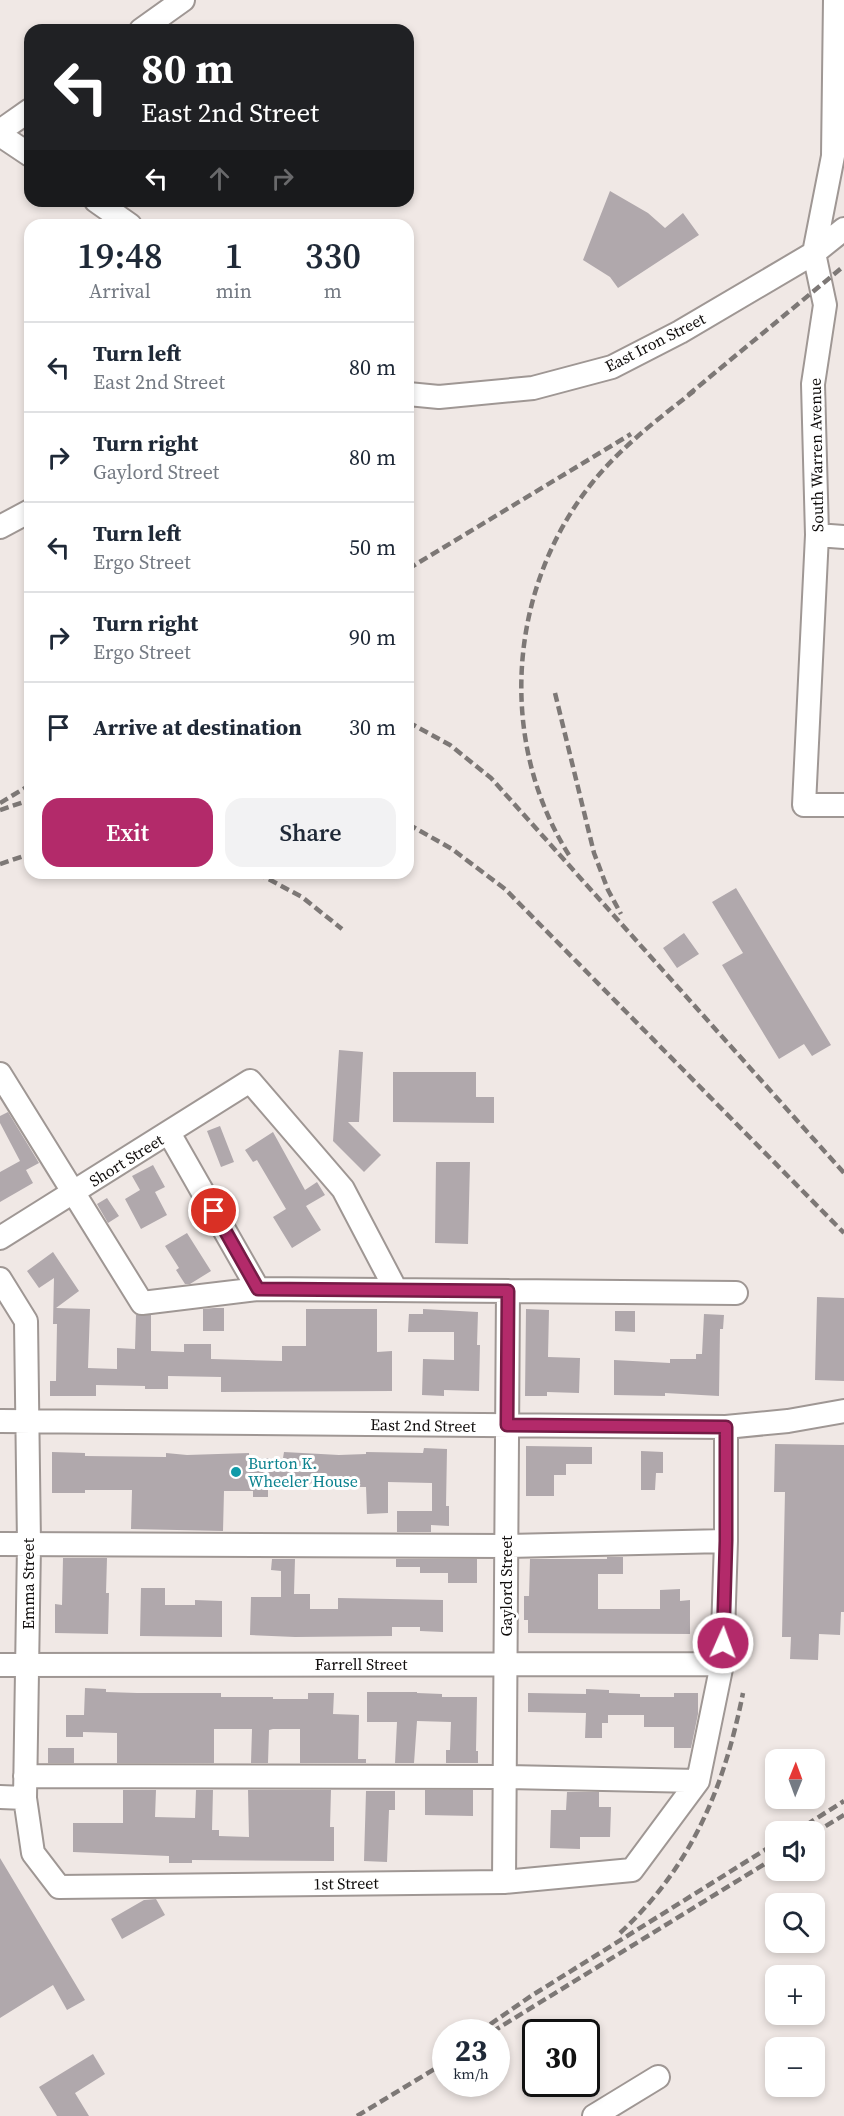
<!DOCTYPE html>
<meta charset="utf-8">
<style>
body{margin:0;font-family:"Source Serif 4",serif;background:#f2f2f3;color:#1f2937;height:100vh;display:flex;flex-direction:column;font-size:22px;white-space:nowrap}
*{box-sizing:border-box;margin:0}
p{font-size:20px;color:#747a83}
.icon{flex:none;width:33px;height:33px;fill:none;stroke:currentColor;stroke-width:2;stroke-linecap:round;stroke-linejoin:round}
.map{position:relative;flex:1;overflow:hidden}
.drawer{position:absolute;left:24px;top:219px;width:390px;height:660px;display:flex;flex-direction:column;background:#fff;border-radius:18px;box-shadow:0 3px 9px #0003}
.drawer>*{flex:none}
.banner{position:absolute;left:24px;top:24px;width:390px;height:183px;border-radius:18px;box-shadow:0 3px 9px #0003;background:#202124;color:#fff;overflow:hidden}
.needle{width:39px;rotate:1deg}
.controls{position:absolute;left:765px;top:1749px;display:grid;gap:12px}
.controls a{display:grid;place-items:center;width:60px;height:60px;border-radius:12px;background:#fff;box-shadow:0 3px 9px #0003;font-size:30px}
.speed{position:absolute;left:432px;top:2019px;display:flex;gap:12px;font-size:30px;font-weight:700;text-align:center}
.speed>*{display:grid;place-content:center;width:78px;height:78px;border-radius:50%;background:#fff;box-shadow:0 3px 9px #0003;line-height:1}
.speed small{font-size:15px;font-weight:400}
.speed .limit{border:3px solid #111;border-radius:9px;background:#fff;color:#111}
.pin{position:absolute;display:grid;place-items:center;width:51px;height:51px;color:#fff;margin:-26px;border:3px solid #fff;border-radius:50%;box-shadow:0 2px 6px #0007}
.me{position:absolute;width:66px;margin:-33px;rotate:2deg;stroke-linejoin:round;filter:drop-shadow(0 0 4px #0008)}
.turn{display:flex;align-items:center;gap:21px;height:126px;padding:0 18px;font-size:27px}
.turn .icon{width:78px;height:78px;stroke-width:2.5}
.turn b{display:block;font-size:42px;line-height:51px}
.lanes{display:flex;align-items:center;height:57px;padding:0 18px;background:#0003;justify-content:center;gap:30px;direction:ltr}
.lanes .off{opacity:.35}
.eta{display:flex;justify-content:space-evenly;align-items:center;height:102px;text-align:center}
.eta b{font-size:36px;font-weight:600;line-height:42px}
.cta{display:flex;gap:12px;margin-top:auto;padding:12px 18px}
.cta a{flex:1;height:69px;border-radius:18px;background:#b32a6a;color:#fff;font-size:24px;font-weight:600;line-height:69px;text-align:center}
.cta a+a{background:#f2f2f3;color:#1f2937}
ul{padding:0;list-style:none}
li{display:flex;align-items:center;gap:18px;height:90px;padding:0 18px;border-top:2px solid #e0e1e3}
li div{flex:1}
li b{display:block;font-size:22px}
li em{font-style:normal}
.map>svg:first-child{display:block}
.building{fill:#b0a8ac}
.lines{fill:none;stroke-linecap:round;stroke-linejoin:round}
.minor-casing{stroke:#9f9794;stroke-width:26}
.minor{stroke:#fff;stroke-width:22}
.rail{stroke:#7d7876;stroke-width:4.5;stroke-dasharray:9 4.5;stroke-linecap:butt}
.route-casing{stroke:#741b45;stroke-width:15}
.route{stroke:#b32a6a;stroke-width:10}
.culture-dot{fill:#0f9aa8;stroke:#fff;stroke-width:2}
.labels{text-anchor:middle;stroke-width:6;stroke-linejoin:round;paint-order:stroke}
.street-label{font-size:16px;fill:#100d0c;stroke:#fff}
.culture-label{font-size:16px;fill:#0d838f;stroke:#fff;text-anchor:start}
</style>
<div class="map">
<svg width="844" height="2116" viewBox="0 0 844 2116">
<rect width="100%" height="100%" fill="#f0e8e5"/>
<path class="building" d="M610,191L648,213L665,228L683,213L699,235L618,288L610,277L583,260Z
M736,888L831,1045L812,1056L804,1044L779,1059L722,965L743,953L712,902Z
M684,933L699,954L677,968L663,948Z
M339,1050L363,1052L359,1122H348L381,1155L364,1172L333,1141Z
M393,1072H476V1097H494V1123L393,1122Z
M8,1112L39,1163L26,1170L33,1183L0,1202V1172L20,1161L0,1123V1116Z
M220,1126L234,1162L221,1167L207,1131Z
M273,1132L305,1190L317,1182L325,1195L306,1206L321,1230L292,1248L273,1217L286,1209L257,1160L253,1162L245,1150Z
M436,1162H470L468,1244L435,1243Z
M153,1165L165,1187L155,1192L167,1215L141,1229L125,1199L140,1190L132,1176Z
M107,1198L119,1216L108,1223L97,1204Z
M187,1233L211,1271L190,1284H185L176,1270L179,1268L165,1246Z
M53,1252L79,1291L56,1308L90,1309L88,1368L117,1369V1348L135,1349L136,1315H151V1351L184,1352V1344H211V1359L282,1361V1346H306V1309H377V1352L392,1351V1391L221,1392V1377L168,1376V1389H145V1386L96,1385V1396H50V1381H56L57,1324H53L54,1278L39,1288L27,1271Z
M817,1297L844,1298V1381L815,1380Z
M214,1308H224V1331H203V1309Z
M423,1309L478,1312L477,1345H480L479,1391L444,1390V1396L422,1395L423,1359L454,1360V1332H408L409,1314H423Z
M526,1309L549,1310L548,1357L580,1358L579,1393L547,1392V1396H525Z
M615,1311H635V1332L615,1331Z
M704,1314L724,1315L723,1329H720L719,1396L665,1393V1396L614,1395V1360L670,1363V1359H696V1354H702Z
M775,1444L844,1445V1612H841L840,1635L819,1634L818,1660L790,1659L791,1637H782L785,1492H774Z
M526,1446L592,1447V1464H566V1475H554V1496H526Z
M424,1448L447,1449L446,1506H449V1526L431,1525V1532H397V1511H432V1483L388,1482V1513L367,1514L366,1487H339V1483L268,1484V1497H253V1491H224L223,1531L131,1529L132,1490H85V1493H52V1452L85,1453V1456L166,1457V1453L187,1455L249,1453V1458H283L284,1452L339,1455L366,1454V1452L423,1453Z
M641,1451L663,1452V1473H656L655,1490H641Z
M607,1557H623V1574H598V1609H660V1590L680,1589V1601L690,1600V1634L528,1633V1620H524V1596H529L530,1559H607Z
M63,1558H107L106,1593H109L108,1634L55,1633V1604L62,1605Z
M272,1559H295L294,1594H310V1609H338V1598L443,1600V1632L420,1631V1627H392V1636L295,1637L250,1635L251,1597H281V1571L271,1570Z
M396,1559H477V1583H448V1573H420V1567H396Z
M141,1588H165V1605H195V1600L222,1601V1637L140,1636Z
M85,1688L106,1689V1692L137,1693H221V1697H273V1699H308V1693H334L333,1714L359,1715L358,1759H366V1763H300V1729H273L269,1730L268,1763H251L252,1729H214V1763H117V1733L83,1732V1737H66V1715H84Z
M586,1689L609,1690V1693L640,1694V1697H674V1693H698V1714L691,1748H674V1727H644V1715H608V1723H602V1738H585L586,1713L528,1712V1693L586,1694Z
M367,1692H417V1693L442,1694V1697H477L476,1751H478V1763H446V1750H450L451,1722L417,1721L414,1763H395L397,1722H367Z
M48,1748H74V1763H48Z
M123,1790H156L155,1817L195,1818L196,1790H213L212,1830H219V1836L249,1837L248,1790H331L330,1827H334V1861L192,1860V1863H169V1856L73,1852V1823H123Z
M425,1790H473V1816L425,1815Z
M366,1791H395V1810H389L387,1862L364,1861Z
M567,1792H599V1807H611L610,1837H580V1849L550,1848L551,1810H566Z
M0,1858L85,2000L67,2010L53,1985L0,2018Z
M156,1899L165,1915L122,1939L111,1919L144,1900Z
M93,2054L105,2074L75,2093L89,2116H57L39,2087Z"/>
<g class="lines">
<g class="minor-casing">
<path id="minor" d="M835,0L833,156L814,253L825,305L813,384L817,535L804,805H844
M141,30L183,0
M0,131L30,110
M0,135L30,155
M96,201L130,225
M408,394L439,397L533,388L612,367L680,332L814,253L844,229
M0,527L30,511
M817,535L844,537
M0,1074L142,1303L258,1289
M169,1133L258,1289L736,1293
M0,1238L250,1081L343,1189L396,1290
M0,1279L26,1321L29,1544L25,1798L33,1853L59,1887L504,1882L632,1870L698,1781L722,1664L726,1541V1427
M0,1421L726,1427L788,1421L844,1411
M0,1544L506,1546L726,1541
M0,1665L722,1664
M25,1776L504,1777L698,1781
M0,1797L25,1798
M504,1882L508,1291
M594,2116L658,2077"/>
</g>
<use href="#minor" class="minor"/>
<path class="rail" d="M688,395L844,266
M408,569L631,434
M555,693L594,853L608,890L621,914
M408,722L450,745L491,778L844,1173
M0,803L30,785
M0,810L30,800
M408,824L452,849L505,889L844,1233
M569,855C497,741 508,588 592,483C621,447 658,419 694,391
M0,864L30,854
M257,873L302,897L342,929
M795,1832L844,1801
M814,1833L844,1815
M620,1933C692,1866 724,1788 743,1693
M479,2032L531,1996L776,1843
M492,2032L776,1857
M357,2116L446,2062"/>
</g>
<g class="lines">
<g class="route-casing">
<path id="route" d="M214,1211L258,1289L508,1291L507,1425L726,1427V1541L723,1643"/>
</g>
<use href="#route" class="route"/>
</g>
<circle class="culture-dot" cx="236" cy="1472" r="6"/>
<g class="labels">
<g class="street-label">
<text transform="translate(655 342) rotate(-27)" y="6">East Iron Street</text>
<text transform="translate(816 455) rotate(-91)" y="6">South Warren Avenue</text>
<text transform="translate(126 1160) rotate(-32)" y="6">Short Street</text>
<text transform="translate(423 1425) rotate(1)" y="6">East 2nd Street</text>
<text transform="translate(28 1584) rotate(-90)" y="6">Emma Street</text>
<text transform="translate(506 1586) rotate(-90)" y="6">Gaylord Street</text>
<text x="361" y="1670">Farrell Street</text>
<text transform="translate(346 1883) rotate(-1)" y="6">1st Street</text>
</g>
<g class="culture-label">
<text x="248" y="1469">Burton K.<tspan x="248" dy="18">Wheeler House</tspan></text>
</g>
</g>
</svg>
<div class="controls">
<a><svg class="needle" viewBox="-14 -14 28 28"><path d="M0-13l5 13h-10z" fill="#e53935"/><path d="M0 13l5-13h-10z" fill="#747a83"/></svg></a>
<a><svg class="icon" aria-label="sound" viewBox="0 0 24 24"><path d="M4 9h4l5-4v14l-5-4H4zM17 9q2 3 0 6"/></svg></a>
<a><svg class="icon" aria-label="search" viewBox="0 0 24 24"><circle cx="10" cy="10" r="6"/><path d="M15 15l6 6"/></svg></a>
<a>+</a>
<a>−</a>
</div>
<div class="speed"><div>23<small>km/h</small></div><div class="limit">30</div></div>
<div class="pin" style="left:214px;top:1211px;background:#d93025"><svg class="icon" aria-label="arrive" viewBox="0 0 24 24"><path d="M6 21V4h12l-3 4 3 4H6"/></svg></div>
<svg class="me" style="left:723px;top:1643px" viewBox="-20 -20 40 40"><circle r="17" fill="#b32a6a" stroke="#fff" stroke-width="3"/><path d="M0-11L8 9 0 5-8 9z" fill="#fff"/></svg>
<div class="banner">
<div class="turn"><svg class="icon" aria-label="left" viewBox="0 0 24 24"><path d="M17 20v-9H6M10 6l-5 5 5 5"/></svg><div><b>80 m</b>East 2nd Street</div></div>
<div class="lanes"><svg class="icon" aria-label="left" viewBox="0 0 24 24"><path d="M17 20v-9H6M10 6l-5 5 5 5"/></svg><svg class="icon off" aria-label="ahead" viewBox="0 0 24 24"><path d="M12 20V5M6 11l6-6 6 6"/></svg><svg class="icon off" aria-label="right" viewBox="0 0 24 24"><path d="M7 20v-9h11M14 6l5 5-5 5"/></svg></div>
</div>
<section class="drawer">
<div class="eta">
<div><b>19:48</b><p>Arrival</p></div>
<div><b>1</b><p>min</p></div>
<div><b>330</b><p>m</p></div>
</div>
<ul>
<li><svg class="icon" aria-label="left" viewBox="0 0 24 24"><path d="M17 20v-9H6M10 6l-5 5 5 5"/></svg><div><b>Turn left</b><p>East 2nd Street</p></div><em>80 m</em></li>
<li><svg class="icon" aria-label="right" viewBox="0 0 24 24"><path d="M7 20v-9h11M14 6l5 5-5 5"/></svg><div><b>Turn right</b><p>Gaylord Street</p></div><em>80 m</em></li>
<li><svg class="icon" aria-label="left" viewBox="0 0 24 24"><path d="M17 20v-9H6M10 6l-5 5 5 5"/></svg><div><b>Turn left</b><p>Ergo Street</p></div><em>50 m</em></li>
<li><svg class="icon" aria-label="right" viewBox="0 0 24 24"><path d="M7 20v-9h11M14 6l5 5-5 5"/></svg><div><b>Turn right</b><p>Ergo Street</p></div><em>90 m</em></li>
<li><svg class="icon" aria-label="arrive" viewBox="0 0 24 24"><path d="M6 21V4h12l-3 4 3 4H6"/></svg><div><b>Arrive at destination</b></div><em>30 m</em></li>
</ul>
<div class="cta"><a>Exit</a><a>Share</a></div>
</section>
</div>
